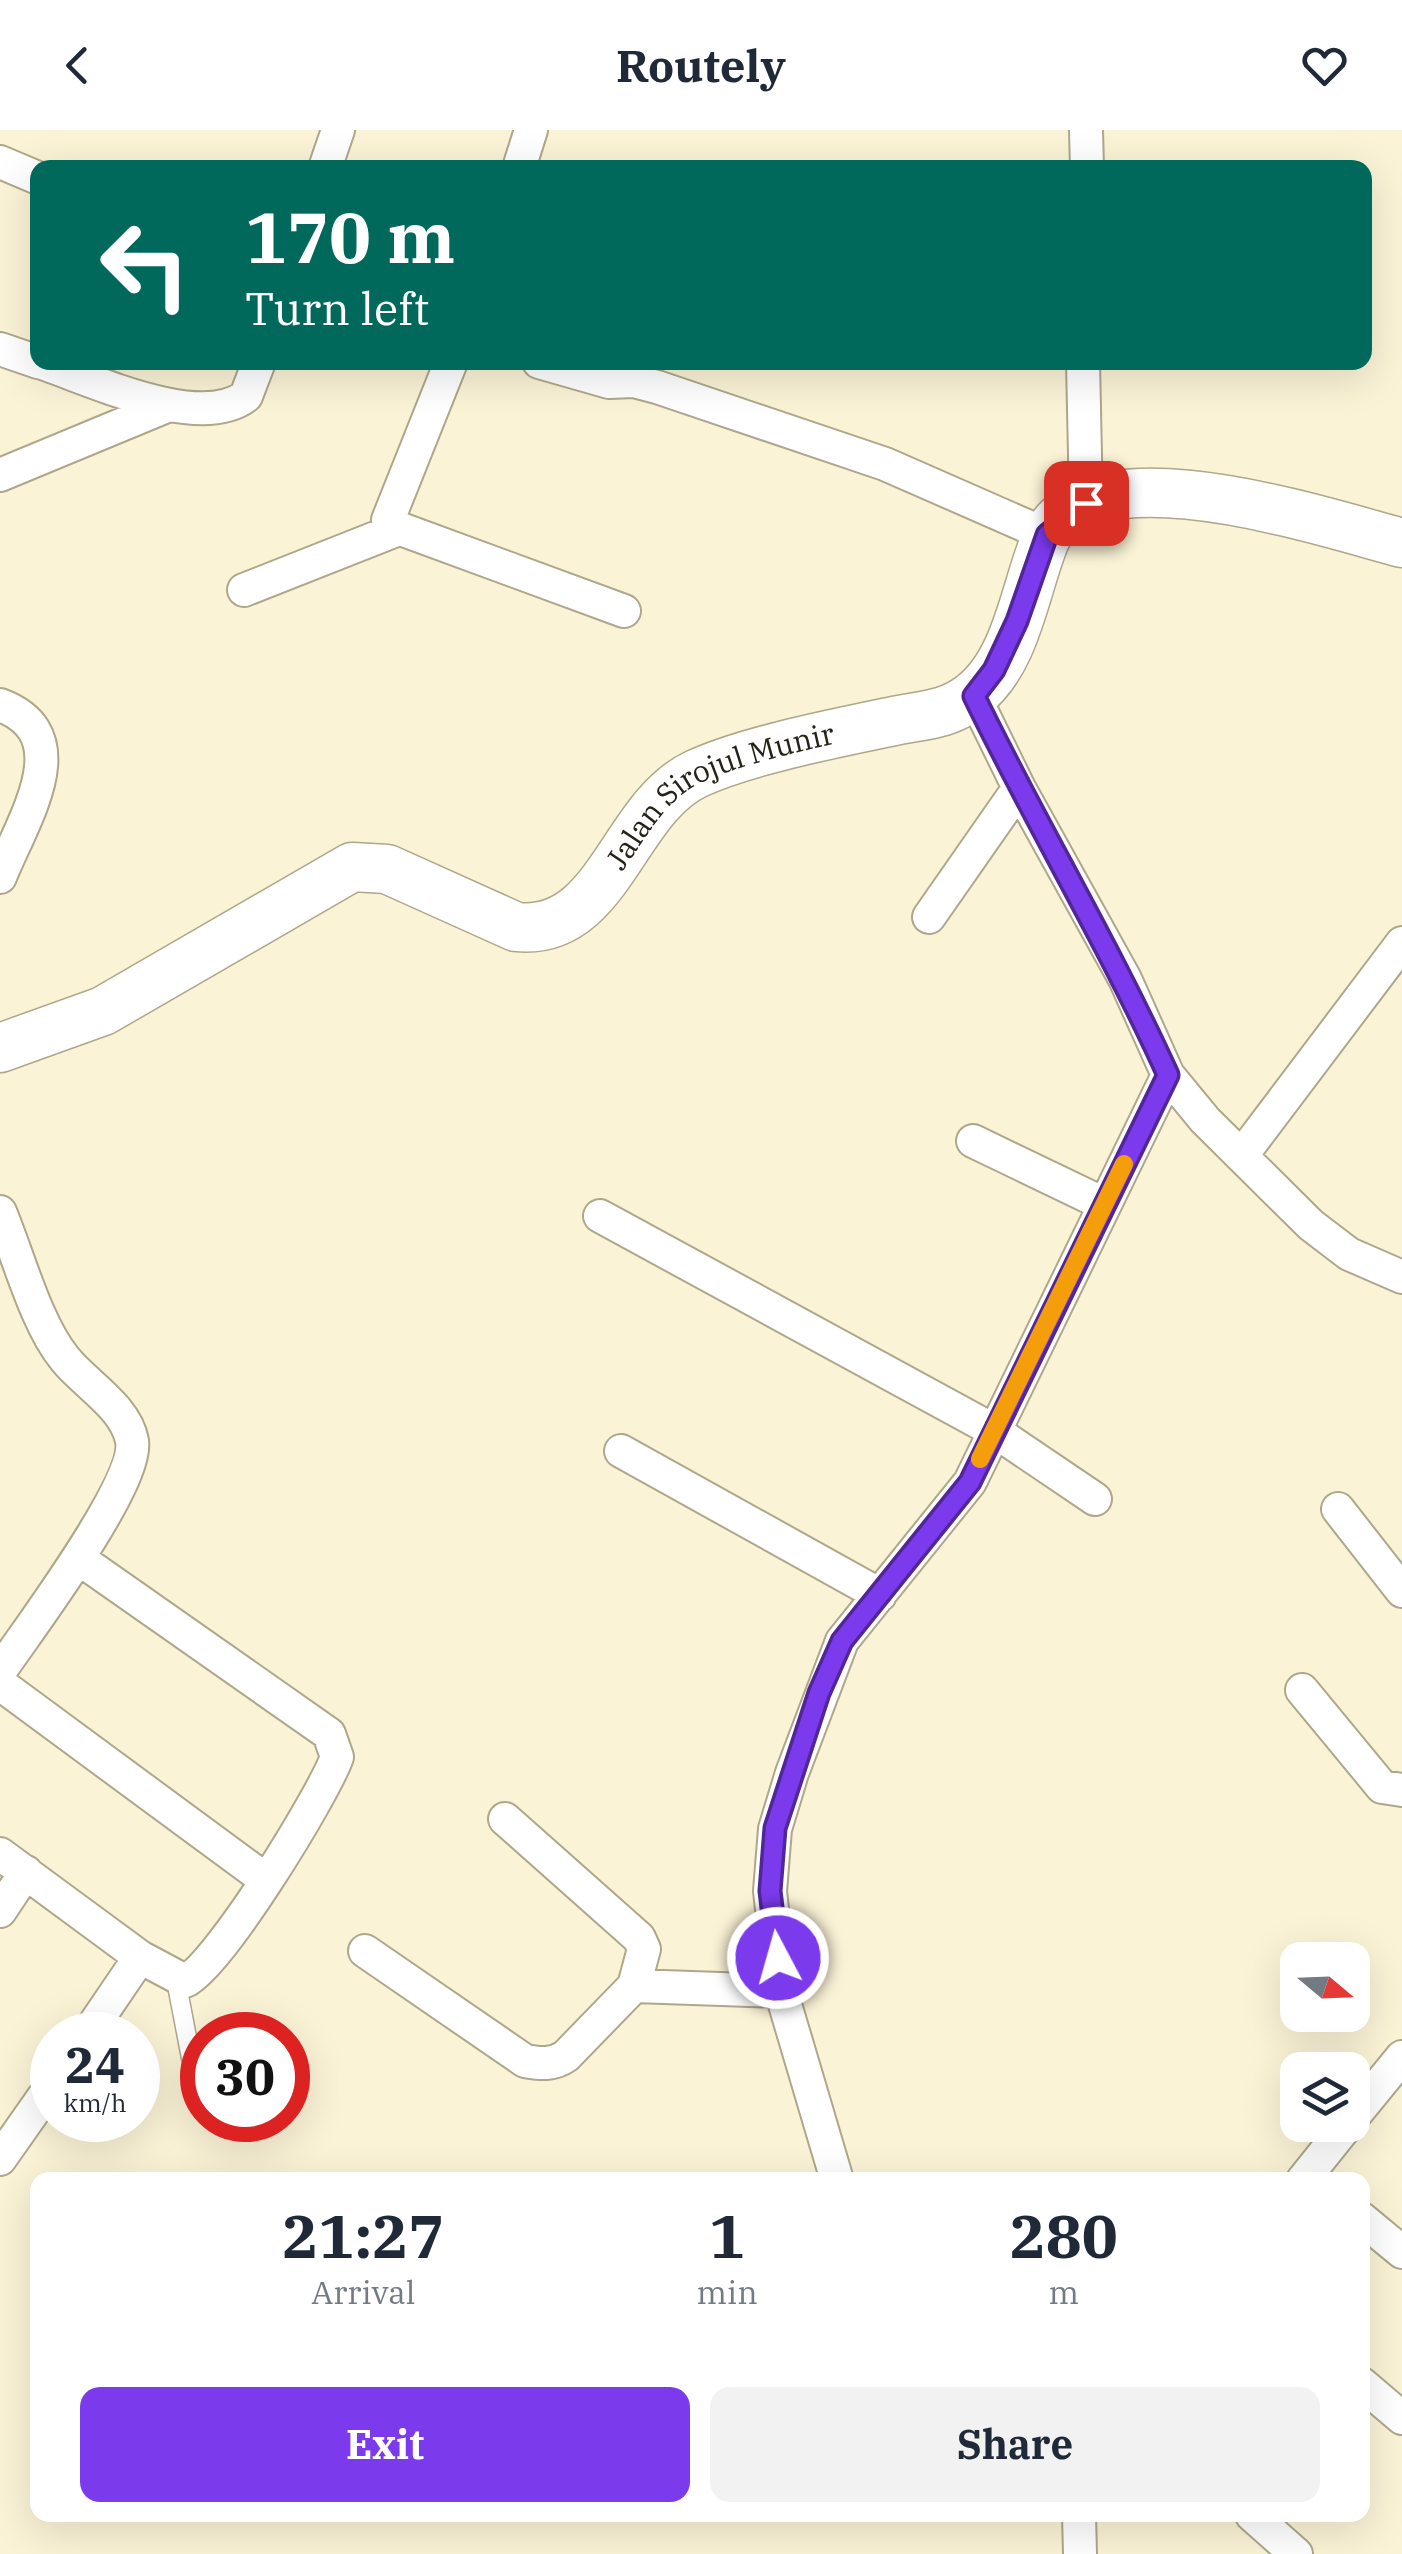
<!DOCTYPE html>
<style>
body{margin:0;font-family:"IBM Plex Serif",serif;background:#f2f2f3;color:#1f2937;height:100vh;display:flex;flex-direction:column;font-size:38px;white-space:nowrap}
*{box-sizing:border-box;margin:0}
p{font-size:32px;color:#747a83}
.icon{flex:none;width:55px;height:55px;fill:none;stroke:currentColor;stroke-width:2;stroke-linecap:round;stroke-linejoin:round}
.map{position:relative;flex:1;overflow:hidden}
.drawer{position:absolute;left:30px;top:2042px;width:1340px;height:350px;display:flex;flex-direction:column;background:#fff;border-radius:20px;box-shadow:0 10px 40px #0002}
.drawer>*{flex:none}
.banner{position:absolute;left:30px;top:30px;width:1342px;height:210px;border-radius:20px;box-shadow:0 10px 40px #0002;background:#00695c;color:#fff;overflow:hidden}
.needle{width:65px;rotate:109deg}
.tools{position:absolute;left:1280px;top:1812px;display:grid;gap:20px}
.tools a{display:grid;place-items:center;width:90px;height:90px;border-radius:20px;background:#fff;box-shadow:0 10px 40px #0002;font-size:50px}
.speed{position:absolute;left:30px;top:1882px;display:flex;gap:20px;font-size:50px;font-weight:700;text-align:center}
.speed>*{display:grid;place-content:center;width:130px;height:130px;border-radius:50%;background:#fff;box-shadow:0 10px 40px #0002;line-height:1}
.speed small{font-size:25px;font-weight:400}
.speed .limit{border:15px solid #d22;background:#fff;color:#111}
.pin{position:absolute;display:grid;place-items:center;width:85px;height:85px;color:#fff;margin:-42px;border-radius:20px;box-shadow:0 5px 15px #0006}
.me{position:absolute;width:110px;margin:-55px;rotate:354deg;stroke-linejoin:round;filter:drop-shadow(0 0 8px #0008)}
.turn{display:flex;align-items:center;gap:35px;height:210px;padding:0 50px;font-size:45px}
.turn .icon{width:130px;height:130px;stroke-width:2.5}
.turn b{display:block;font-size:70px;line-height:85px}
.eta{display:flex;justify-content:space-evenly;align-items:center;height:170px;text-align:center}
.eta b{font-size:60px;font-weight:700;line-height:70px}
.primary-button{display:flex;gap:20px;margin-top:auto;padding:20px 50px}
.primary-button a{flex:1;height:115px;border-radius:20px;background:#7c3aed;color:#fff;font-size:40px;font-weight:700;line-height:115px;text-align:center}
.primary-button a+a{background:#f2f2f3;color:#1f2937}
header{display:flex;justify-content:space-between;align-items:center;height:130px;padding:0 50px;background:#fff;font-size:45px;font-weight:700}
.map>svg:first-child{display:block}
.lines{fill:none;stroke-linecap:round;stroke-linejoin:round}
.lane-casing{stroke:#aea78b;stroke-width:21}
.street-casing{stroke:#aea78b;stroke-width:36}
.secondary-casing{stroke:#aea78b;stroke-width:51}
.lane{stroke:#fff;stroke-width:18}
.street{stroke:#fff;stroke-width:32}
.secondary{stroke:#fff;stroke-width:48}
.route-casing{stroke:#51269a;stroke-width:25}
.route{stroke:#7c3aed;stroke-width:18}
.slow{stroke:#f59e0b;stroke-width:18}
.labels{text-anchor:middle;stroke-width:10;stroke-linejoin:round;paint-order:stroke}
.street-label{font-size:30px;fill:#252318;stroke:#fff}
</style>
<header><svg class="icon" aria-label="back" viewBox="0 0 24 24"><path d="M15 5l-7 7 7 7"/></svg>Routely<svg class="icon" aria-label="heart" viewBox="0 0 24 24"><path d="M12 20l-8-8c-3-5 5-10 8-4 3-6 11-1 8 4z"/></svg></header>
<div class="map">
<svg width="1402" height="2424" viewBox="0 0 1402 2424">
<rect width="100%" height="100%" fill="#fbf3d6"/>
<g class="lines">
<g class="lane-casing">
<path id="lane" d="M176,1850L191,1928"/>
</g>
<g class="street-casing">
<path id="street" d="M1086,0L1087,38
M0,32L38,48
M325,38L338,0
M519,38L531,0
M0,219L38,232
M39,232C91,249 199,302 246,266L259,232
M451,232L388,390L390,395L624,481
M539,232L609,252L634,251L657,257L885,334L1047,405
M1083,232L1086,373
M0,345L169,275
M244,460L396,400
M974,566L1019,658L1125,849L1168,945L1205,990L1311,1095L1349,1124L1402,1147
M0,575C81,605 22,691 0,747
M929,787L1019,658
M973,1011L1104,1074
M1242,1025L1402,813
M0,1082C18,1125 36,1194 65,1229C85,1254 126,1277 132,1311C139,1353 28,1500 0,1541
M600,1086L993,1300L1095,1369
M621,1321L880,1465
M1338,1379L1402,1461
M0,1554L266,1750
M1302,1560L1382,1657L1402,1660
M505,1689L639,1808L644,1819L634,1856
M0,1724L140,1827L185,1851C218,1837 323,1666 337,1627L329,1604L78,1428
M0,1781L26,1742
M365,1821L525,1931C540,1934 553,1935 566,1926L634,1856L781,1861
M87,1905L140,1827
M1352,1988L1402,1927
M0,2029L52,1955
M837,2050L781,1861L770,1761L775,1699L792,1643L842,1511L970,1352L1168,945
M1303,2050L1347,1995
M1362,2089L1402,2122
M1362,2254L1402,2288
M1079,2385L1080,2424
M1252,2385L1296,2424"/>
</g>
<g class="secondary-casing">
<g id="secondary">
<path id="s1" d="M0,918L103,881L352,737L387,739L516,797C609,807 622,679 696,644C748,620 837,603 894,591C923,585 948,585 972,566C1017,532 1025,458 1045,410C1086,312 1329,394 1402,413"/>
</g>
</g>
<use href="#lane" class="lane"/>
<use href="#street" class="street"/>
<use href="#secondary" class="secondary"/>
</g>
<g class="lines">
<g class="route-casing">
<path id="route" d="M778,1828L770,1761L775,1698L819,1563L842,1511L970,1352L1168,945C1109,815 1036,694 974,566L994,540L1017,491L1047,405L1086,373"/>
</g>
<use href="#route" class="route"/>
<path class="slow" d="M980,1329L1124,1034"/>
</g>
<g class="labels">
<g class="street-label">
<text dy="10" stroke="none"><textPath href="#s1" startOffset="830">Jalan Sirojul Munir</textPath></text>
</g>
</g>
</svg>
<div class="tools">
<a><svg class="needle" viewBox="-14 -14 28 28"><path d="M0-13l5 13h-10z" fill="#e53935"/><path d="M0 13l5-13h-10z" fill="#747a83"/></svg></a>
<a><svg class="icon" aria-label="layers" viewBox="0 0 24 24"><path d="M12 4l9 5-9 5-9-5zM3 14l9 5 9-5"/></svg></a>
</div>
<div class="speed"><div>24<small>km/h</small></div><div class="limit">30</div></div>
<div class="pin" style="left:1086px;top:373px;background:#d93025"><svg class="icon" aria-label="arrive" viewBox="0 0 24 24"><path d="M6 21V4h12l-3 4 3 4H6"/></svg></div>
<svg class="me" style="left:778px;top:1828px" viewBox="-20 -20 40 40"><circle r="17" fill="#7c3aed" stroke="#fff" stroke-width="3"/><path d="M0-11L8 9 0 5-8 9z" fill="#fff"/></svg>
<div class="banner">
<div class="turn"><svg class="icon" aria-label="left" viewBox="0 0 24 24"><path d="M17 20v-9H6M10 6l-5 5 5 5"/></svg><div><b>170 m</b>Turn left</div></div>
</div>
<section class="drawer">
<div class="eta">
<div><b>21:27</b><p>Arrival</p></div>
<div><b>1</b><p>min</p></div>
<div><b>280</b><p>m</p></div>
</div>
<div class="primary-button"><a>Exit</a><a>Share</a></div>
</section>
</div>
